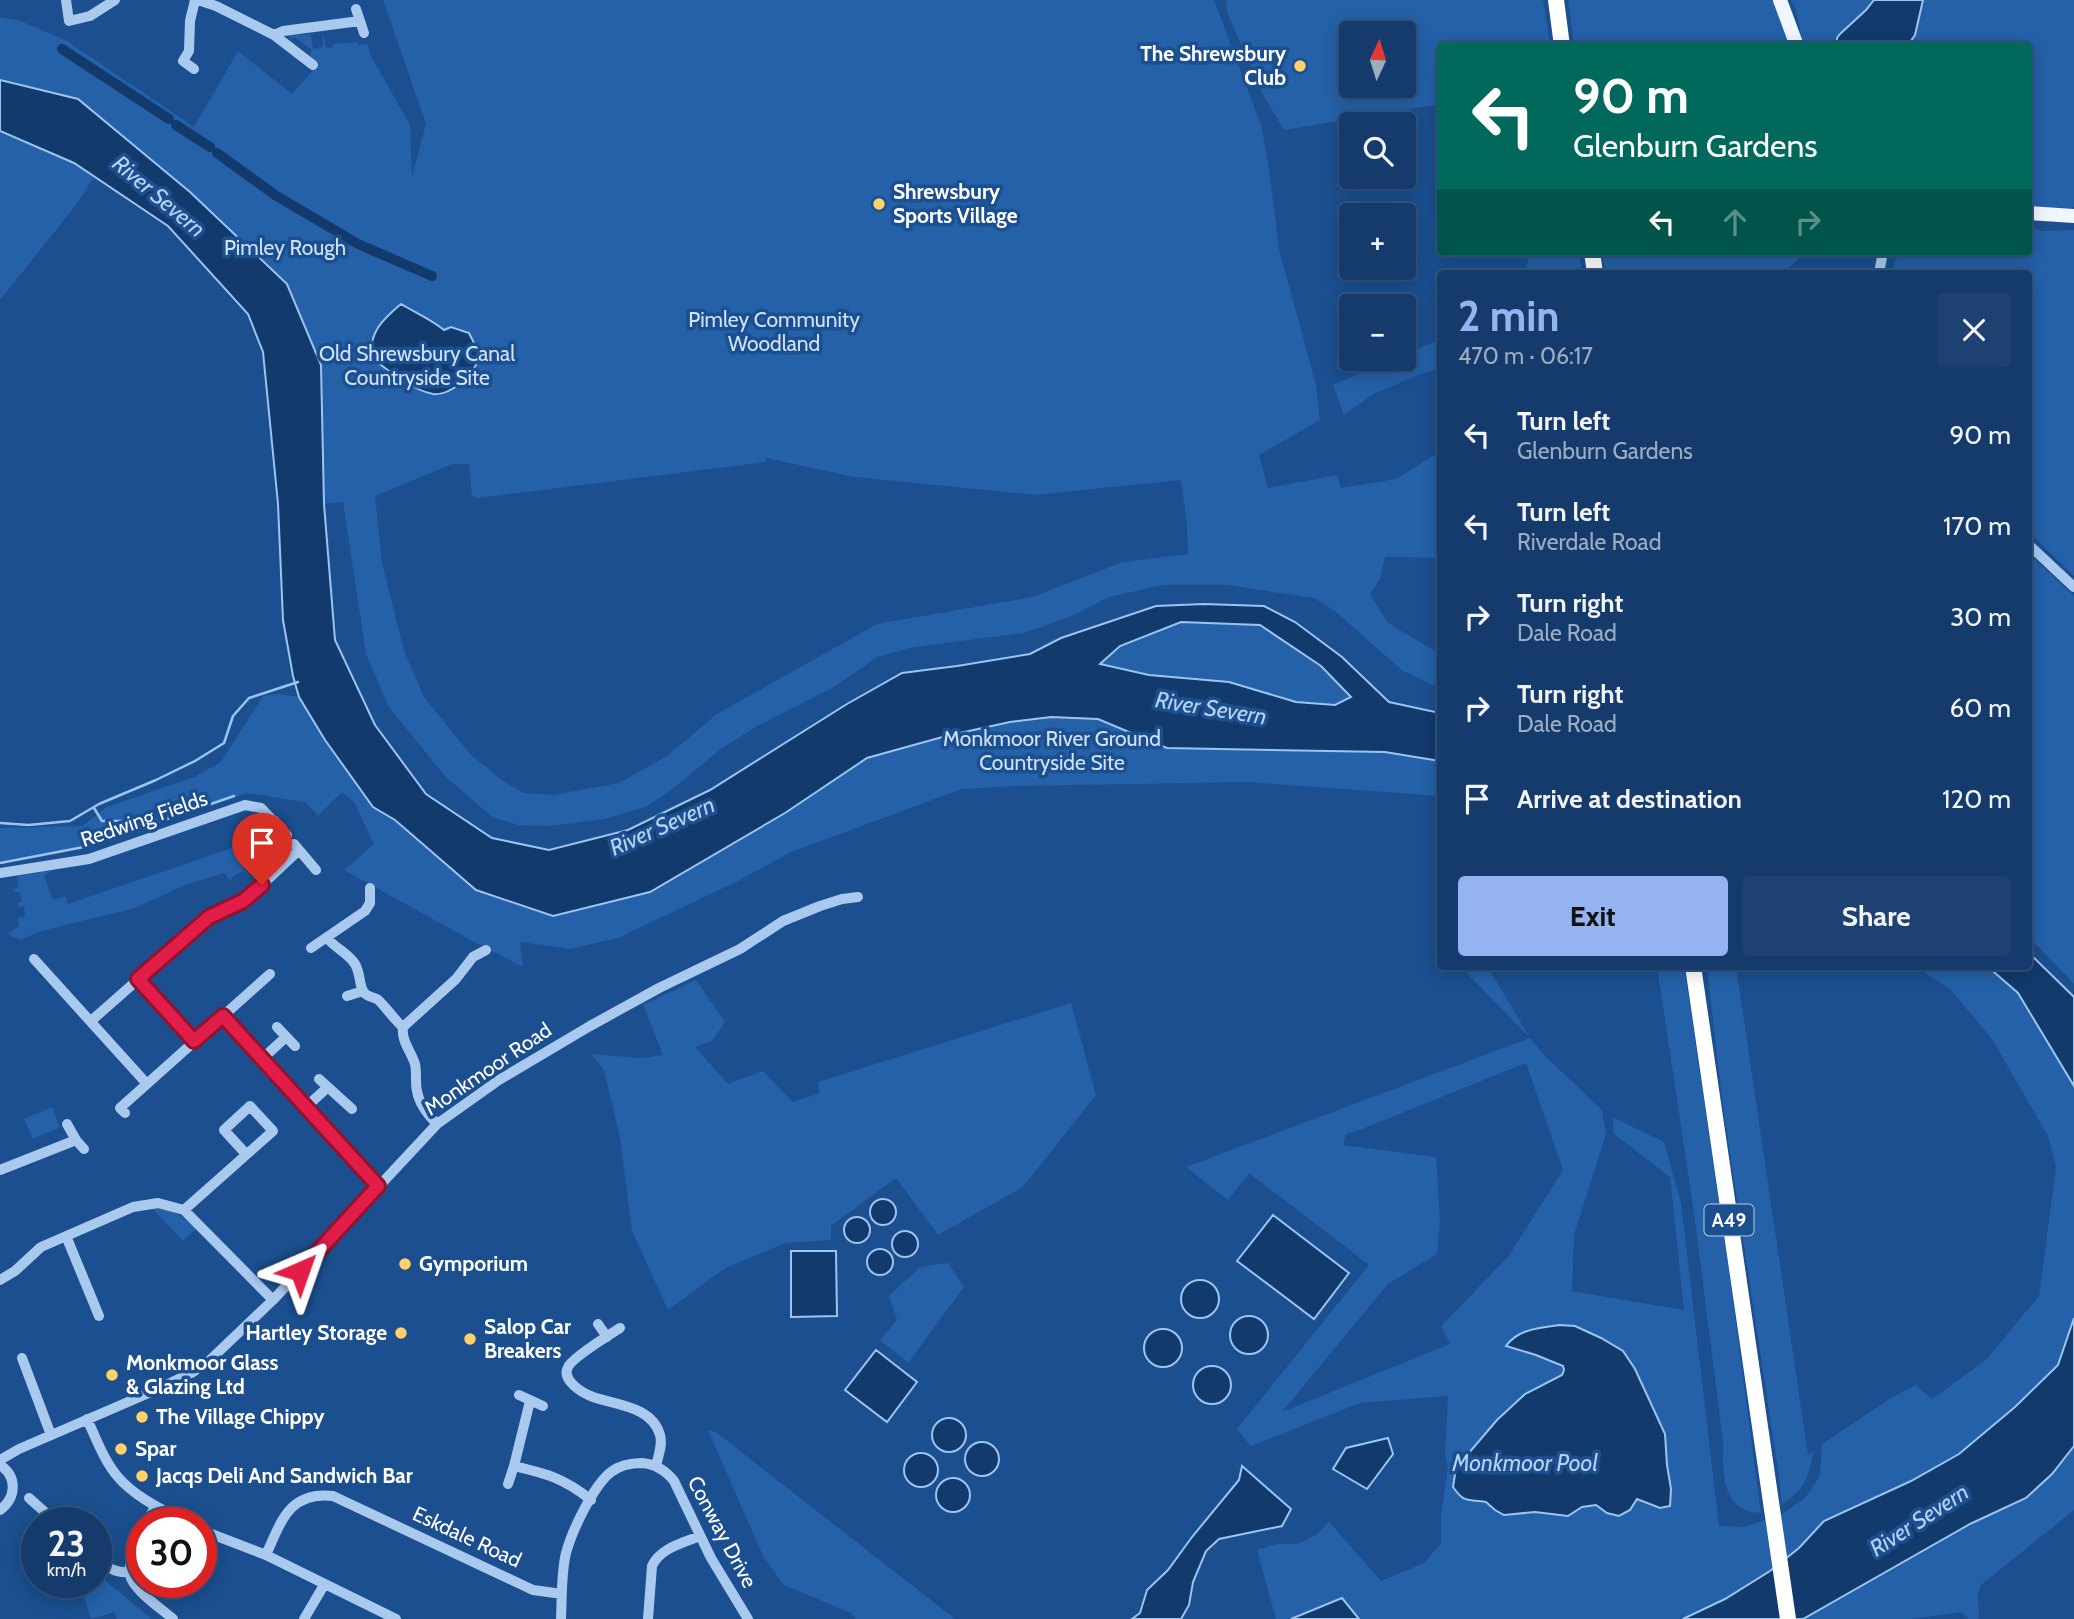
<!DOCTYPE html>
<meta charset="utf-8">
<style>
body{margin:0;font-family:Cabin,sans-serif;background:#1d4271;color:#f1f3f6;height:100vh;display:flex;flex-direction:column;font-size:26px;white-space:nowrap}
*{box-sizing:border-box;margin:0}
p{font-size:23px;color:#9dadc1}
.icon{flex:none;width:38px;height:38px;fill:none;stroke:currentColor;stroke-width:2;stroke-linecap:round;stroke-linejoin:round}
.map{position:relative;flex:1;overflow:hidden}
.drawer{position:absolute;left:1437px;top:270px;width:595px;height:700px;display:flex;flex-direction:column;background:#143b6b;border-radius:7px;box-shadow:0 4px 18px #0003,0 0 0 2px #33557e}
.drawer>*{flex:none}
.guide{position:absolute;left:1437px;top:42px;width:595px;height:214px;border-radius:7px;box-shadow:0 4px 18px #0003,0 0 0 2px #33557e;background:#00695c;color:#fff;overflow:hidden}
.needle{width:46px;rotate:4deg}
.fabs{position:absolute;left:1339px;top:21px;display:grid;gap:14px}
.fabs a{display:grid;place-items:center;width:77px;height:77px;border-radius:7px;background:#143b6b;box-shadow:0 4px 18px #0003,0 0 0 2px #33557e;font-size:35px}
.speed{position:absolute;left:21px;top:1507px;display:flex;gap:14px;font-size:35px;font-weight:700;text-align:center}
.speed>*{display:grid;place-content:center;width:91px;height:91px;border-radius:50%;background:#143b6b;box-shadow:0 4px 18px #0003,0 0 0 2px #33557e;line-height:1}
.speed small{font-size:18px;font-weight:400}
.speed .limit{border:10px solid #d22;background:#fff;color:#111}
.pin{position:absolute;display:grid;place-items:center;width:60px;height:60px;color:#fff;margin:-72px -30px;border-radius:50% 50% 50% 0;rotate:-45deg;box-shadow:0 0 7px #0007}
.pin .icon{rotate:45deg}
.me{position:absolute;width:77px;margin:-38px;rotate:43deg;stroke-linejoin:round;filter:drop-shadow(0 0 5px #0008)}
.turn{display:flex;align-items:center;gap:24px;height:147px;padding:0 21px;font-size:32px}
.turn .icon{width:91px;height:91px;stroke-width:2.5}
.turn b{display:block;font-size:49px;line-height:60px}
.lanes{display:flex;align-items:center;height:66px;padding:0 21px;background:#0003;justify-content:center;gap:35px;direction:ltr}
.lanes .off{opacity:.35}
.round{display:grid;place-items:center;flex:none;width:74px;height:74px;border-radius:7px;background:#1d4271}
.summary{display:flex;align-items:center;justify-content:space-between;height:119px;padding:0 21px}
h1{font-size:42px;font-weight:700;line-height:52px;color:#95b2f1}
.primary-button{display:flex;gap:14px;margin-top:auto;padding:14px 21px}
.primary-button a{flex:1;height:80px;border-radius:7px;background:#95b2f1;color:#111;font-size:28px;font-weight:700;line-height:80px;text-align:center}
.primary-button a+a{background:#1d4271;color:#f1f3f6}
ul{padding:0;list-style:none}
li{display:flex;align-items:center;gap:21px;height:91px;padding:0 21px}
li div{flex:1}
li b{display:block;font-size:26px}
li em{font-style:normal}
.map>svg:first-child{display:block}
.green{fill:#2461a8;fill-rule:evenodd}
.water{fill:#123a6d;stroke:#9cc4f0;stroke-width:2;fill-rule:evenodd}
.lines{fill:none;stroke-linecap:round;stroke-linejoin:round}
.stream{stroke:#9cc4f0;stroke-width:2.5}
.canal{stroke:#123a6d;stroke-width:10}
.minor{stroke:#a9c9ee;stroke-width:10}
.major{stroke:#f0f6ff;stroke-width:14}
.highway{stroke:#fff;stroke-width:16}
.route-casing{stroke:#92132f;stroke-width:18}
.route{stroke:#e11d48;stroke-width:12}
.poi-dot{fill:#ffd166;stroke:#1b4f8f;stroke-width:2.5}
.labels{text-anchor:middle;stroke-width:7;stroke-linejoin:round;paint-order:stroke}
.shield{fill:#1b4f8f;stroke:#bbcadd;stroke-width:2}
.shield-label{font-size:19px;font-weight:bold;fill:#fff}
.poi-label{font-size:21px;font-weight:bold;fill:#fff;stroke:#1b4f8f;text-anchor:start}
.park-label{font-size:21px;fill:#cfe3fa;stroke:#1b4f8f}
.street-label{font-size:21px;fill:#fff;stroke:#1b4f8f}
.water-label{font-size:23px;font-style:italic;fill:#b5d3f5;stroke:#1b4f8f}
</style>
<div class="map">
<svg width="2074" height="1619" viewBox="0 0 2074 1619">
<rect width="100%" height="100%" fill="#1b4f8f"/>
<path class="green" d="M383,0H1214L1261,125L1269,168L1279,249L1316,385L1320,420L1259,455L1268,488L1337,475L1341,488L1396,479L1438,453L1440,459V558L1385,557L1380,579L1370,594L1388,623L1433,650L1440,652V686L1433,685L1403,671L1336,612L1314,598L1227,585H1163L1109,597L1072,616L1024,633L914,647L877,657L834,687L755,727L718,751L669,792L645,807L605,819L551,826L518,825L492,817L444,775L389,707L366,654L343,502L324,504L321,365L78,99L0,80V17L21,21L67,41L194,127L238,51L292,94L319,63L309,55L312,50L294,37L292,39L287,35L311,34L313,49L323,47L322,37H324L326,48L333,47V44L358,42V45L367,44L371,56L410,125L412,177L426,124ZM766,458L854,477L1035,495L1181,480L1187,525L1188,554L1123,562L1032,597L877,624L717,714L667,756L619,783L554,795L524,793L506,783L471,755L424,697L404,651L382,563L375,496L452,464H469L472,496L477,498L766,462Z
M1226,0H1543L1550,45L1440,46V104L1284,130L1262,93L1227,12ZM1351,33H1404V86H1351Z
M1568,0H1775L1791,45H1574Z
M1791,0H1874L1866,10L1840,34L1837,38V46L1803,45L1796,9Z
M1923,0H2074V207L2063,212L2028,211V46H1909L1915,35Z
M0,131L74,163L94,177L76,205L0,300Z
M2028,227L2042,231L2074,230V576L2028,531V273H1891L1899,252H2028Z
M1530,252H1579L1582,273H1525Z
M1602,252H1806L1783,273H1605Z
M1440,340V369L1426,372L1375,393L1344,415L1333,385L1393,359H1404V354Z
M2028,553L2074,596V984L2028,936Z
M1181,622L1260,625L1321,666L1351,697L1335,705L1296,702L1229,682L1149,675L1099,664L1120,646Z
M277,694L299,697L315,725L373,807L395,820L476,890L785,813L867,758L946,736L1010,722L1051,717L1099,719L1167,748L1385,752L1440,761V796L1247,782L1019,786L962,789L791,852L738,881L618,938L570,949L520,942L523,967L478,944L344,870L374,844L354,802L342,792L318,816L305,802L247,793L92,847L0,862V828L82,826L107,807L194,777L221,762L263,696Z
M274,835L278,844L264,859L271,866L264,870L258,864L251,869L248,866L243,868L250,876L249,877L243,871L233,876L231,881L224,873L185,885L135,908L38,932L21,940L7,934L19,926L18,918L25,916L24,906L18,907V903L21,902L20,892H14L13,889L18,888L17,876L55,870L44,875L53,900L65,896L68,904L261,838Z
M1463,966H1487L1530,1038L1544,1055L1602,1110L1606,1134L1574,1235L1572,1291L1684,1310L1670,1177L1614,1134L1612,1117L1664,1142L1681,1203L1719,1526L1744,1527L1782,1514L1805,1498L1820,1476L1822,1444L1891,1398L1916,1385L1932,1399L1986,1360L2039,1296L2056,1167L2048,1136L1992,1039L1950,989L1914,966H1987L2018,993L2074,1086V1318L2058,1365L2015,1407L1959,1454L1911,1481L1824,1521L1799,1548L1770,1571L1725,1599L1683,1619H1276L1257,1550L1276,1544H1297L1316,1535L1329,1522L1381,1581L1424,1563L1441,1543V1515L1448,1469L1445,1454L1448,1396L1360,1403L1251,1446L1237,1429L1369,1265L1249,1173L1228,1200L1186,1167L1530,1038L1462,968ZM1526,1063L1563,1170L1508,1257L1441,1326L1450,1344L1282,1412L1388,1284L1437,1254L1440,1220L1436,1157L1343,1145L1346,1134L1362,1129ZM1575,1326L1623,1351L1635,1369L1665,1434L1667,1465L1671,1489L1648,1504L1637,1499L1630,1510L1607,1513L1596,1505L1582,1507L1568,1516L1535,1512L1504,1515L1495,1510L1486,1502L1469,1501L1549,1381L1562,1375L1564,1370L1563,1366L1536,1355L1507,1346Z
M1657,966H1684L1728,1264L1761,1513C1721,1512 1723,1472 1723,1442L1695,1220Z
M1707,966H1736L1808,1455L1813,1451C1808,1479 1806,1488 1782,1504L1778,1470L1723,1107Z
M696,980L725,1022L712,1041L695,1047L728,1084L763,1071L793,1102L820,1093L818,1082L1071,1003L1096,1095L1023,1187L938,1235L896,1178L831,1226V1240L786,1243L727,1267L668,1310L632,1231L620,1138L604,1070L591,1054L641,1058L663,1055L643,1005Z
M52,1107L60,1127L33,1139L24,1119Z
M151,1207C171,1208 183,1216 196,1229L183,1241Z
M948,1263L964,1287L908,1363L880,1340L897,1320L889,1296L920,1267Z
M708,1430L717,1433L955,1619H856L851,1613L784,1585L763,1556Z
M2074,1446V1510L1981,1585L1978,1594L1979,1619H1969L1961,1612L1912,1619H1803L1970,1524L2026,1498L2052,1474Z
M96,1573L152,1619H117L114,1612L91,1619L79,1582H96Z"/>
<path class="water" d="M1874,0H1923L1915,35L1908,45H1837V38L1840,34L1866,10Z
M0,80L78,99L190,192L287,284L321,365L324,504L335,640L375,725L426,794L492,838L549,850L628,830L710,790L847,704L902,673L957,666L1030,654L1061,638L1156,606L1204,604L1264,606L1295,622L1342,657L1389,702L1440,713V761L1385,752L1167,748L1098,719L1051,717L1010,722L946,736L867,758L785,813L650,892L553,916L476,890L395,820L373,807L325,740L299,697L293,676L283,620L278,504L263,352L248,314L168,226L74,163L0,131ZM1181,622L1260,625L1321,666L1351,697L1335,705L1296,702L1229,682L1149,675L1100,664L1120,646Z
M401,304C416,313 430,319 444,330L451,327L469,333C472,340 480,351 478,359C474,375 450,396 433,394C412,390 389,371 372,358C368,333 383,319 401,304Z
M2028,952L2074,997V1086L2018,993L1987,966H2028Z
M870 1212a13 13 0 1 1 26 0a13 13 0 1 1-26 0Z
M1273,1215L1349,1273L1314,1319L1237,1261Z
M844 1230a13 13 0 1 1 26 0a13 13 0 1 1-26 0Z
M892 1244a13 13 0 1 1 26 0a13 13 0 1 1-26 0Z
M867 1262a13 13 0 1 1 26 0a13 13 0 1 1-26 0Z
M791,1251H836L837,1316L791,1317Z
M1181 1299a19 19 0 1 1 38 0a19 19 0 1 1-38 0Z
M1230 1335a19 19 0 1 1 38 0a19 19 0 1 1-38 0Z
M2074,1318V1446L2052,1474L2026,1498L1970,1524L1803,1619H1683L1725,1599L1770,1571L1799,1548L1824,1521L1911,1481L1959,1454L2015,1407L2058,1365Z
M1559,1325L1575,1326L1601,1338L1623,1351L1635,1369L1665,1434L1667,1465L1671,1489L1670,1506L1660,1508L1637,1499L1630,1510L1619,1516L1607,1513L1596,1505L1582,1507L1568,1516L1535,1512L1504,1515L1495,1510L1486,1502C1467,1499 1465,1504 1453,1487L1456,1468L1497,1420L1525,1394L1562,1375L1564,1370L1563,1366L1536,1355L1506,1346C1518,1329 1539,1328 1559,1325Z
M1144 1348a19 19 0 1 1 38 0a19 19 0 1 1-38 0Z
M876,1350L917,1382L887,1422L845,1390Z
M1193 1385a19 19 0 1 1 38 0a19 19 0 1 1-38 0Z
M932 1435a17 17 0 1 1 34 0a17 17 0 1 1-34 0Z
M1388,1438L1393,1454L1367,1489L1333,1469L1346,1448Z
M965 1459a17 17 0 1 1 34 0a17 17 0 1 1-34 0Z
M904 1470a17 17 0 1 1 34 0a17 17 0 1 1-34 0Z
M1242,1466L1291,1509L1282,1526L1219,1539L1206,1551L1193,1582L1189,1605L1181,1619H1132L1140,1613L1147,1590L1168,1570L1192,1537L1239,1480Z
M936 1495a17 17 0 1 1 34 0a17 17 0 1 1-34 0Z
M1342,1598L1359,1619H1291Z"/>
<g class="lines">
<path class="stream" d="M94,808L102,821H129L136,823L138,831
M0,823L29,825L70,821L99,804L156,780L195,761L224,743L233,716L249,698L298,682
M0,863L89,846L234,796"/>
<path class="canal" d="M62,49L169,119
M176,125L210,147
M217,153L275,195L358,244L432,276"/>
<path class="minor" d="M66,0L69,21L90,16L115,0
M198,0L216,6L274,35L313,65
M356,9L364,33
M274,35L283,31L360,21
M194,69L183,61L189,51L190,21L195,0
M1879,273L1883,252
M2028,544L2074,587
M262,832L275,821
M294,844L316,870
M0,873L89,859L245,805L261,808L287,835
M327,938C335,948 348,953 355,964C360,972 359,983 363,991C366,997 371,996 377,999C382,1002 395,1021 403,1027C401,1041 411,1051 415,1064C417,1073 415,1082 417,1091C419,1104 428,1115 437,1124
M311,948L365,911L370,903V888
M34,959L147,1084
M138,979L194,1041
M347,996L363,991
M223,1016L378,1186
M91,1021L209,917L236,906L249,897L299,850
M277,1027L295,1046
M403,1027L456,979L473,957L486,950
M262,1059L286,1037
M319,1079L352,1109
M306,1107L328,1087
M125,1113L120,1108L270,974
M67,1124L76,1140
M0,1170L76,1140L84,1149
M184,1210L273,1131L250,1106L224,1130L246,1154
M66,1236L99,1316
M0,1280L15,1271L41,1247L133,1207L158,1203L184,1210L273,1300
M598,1324L607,1337
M620,1328C609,1335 572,1358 568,1367C561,1380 582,1393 593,1397C615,1405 652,1406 660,1435C663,1445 658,1456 656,1466
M22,1358L51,1435
M519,1395L543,1406
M530,1401L514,1466C547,1474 564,1478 591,1500
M87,1419C96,1438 104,1461 118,1477C135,1497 163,1510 185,1522
M0,1460L19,1449L158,1389L193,1372L210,1360L273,1300L437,1124L499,1080L590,1026L659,988L740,949L783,921L820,906L842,899L858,897
M0,1465C18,1477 16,1498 0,1510
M508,1484L514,1466
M29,1498L56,1522
M146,1522L156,1506
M201,1530L266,1555L396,1619
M142,1531C137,1543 128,1561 130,1575C133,1590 162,1609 173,1619
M266,1555C281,1522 289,1491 333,1496L533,1590L562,1594
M96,1558C107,1567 115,1574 130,1572
M304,1619L324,1585
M561,1619C562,1597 561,1574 566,1553C572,1531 593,1486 611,1472C620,1465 631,1463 642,1463C655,1464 666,1471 674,1481L711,1558L748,1619
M648,1619L652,1566C660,1548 683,1543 700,1536"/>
<path class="major" d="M1780,0L1797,46
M2028,213L2074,216"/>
<path class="highway" d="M1556,0L1562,46
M1592,252L1595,273
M1693,966L1788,1619"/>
</g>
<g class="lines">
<g class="route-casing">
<path id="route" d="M262,885L243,901L209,917L138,979L194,1041L223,1016L378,1186L300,1271"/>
</g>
<use href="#route" class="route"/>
</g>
<g class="poi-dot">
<circle cx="1300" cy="66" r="7"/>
<circle cx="879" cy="204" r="7"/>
<circle cx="405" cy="1264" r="7"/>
<circle cx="401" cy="1333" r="7"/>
<circle cx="470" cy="1339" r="7"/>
<circle cx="112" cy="1375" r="7"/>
<circle cx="142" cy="1417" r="7"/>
<circle cx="121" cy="1449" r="7"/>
<circle cx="142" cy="1476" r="7"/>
</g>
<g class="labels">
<rect class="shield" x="1704.5" y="1204.5" width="49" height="31" rx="5"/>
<g class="shield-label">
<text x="1729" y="1227">A49</text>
</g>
<g class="poi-label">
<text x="1286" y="61" text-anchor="end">The Shrewsbury<tspan x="1286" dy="24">Club</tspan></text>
<text x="893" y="199">Shrewsbury<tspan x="893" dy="24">Sports Village</tspan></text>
<text x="419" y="1271">Gymporium</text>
<text x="484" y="1334">Salop Car<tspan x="484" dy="24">Breakers</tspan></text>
<text x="387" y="1340" text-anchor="end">Hartley Storage</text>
<text x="126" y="1370">Monkmoor Glass<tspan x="126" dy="24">&amp; Glazing Ltd</tspan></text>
<text x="156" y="1424">The Village Chippy</text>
<text x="135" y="1456">Spar</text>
<text x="156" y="1483">Jacqs Deli And Sandwich Bar</text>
</g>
<g class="park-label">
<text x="285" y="255">Pimley Rough</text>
<text x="774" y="327">Pimley Community<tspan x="774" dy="24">Woodland</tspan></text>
<text x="417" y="361">Old Shrewsbury Canal<tspan x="417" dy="24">Countryside Site</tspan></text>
<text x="1052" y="746">Monkmoor River Ground<tspan x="1052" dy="24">Countryside Site</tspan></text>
</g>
<g class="street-label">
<text transform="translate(144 819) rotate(-19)" y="7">Redwing Fields</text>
<text transform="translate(488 1069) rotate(-34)" y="7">Monkmoor Road</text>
<text transform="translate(722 1532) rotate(62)" y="7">Conway Drive</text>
<text transform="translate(467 1537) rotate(25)" y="7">Eskdale Road</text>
</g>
<g class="water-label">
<text transform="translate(159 196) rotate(40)" y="8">River Severn</text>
<text transform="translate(1211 708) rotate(9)" y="8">River Severn</text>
<text transform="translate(662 826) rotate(-24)" y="8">River Severn</text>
<text x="1525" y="1471">Monkmoor Pool</text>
<text transform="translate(1919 1520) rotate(-33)" y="8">River Severn</text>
</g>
</g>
</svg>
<div class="fabs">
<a><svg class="needle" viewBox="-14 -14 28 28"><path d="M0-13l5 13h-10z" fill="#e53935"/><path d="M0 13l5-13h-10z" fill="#9dadc1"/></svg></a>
<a><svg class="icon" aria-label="search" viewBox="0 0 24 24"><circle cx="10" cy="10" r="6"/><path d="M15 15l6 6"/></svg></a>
<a>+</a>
<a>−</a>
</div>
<div class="speed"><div>23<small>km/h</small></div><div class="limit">30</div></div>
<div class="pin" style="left:262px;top:885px;background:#d93025"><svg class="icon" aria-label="arrive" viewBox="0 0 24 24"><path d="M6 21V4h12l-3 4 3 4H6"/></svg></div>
<svg class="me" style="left:300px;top:1271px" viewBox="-20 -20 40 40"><path d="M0-17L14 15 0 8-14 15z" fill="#e11d48" stroke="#fff" stroke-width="4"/></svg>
<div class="guide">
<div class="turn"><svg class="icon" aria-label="left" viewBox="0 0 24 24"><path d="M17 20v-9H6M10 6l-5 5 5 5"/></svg><div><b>90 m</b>Glenburn Gardens</div></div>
<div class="lanes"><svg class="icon" aria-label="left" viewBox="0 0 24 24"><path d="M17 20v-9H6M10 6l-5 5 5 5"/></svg><svg class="icon off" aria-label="ahead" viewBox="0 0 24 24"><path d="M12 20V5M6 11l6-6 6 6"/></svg><svg class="icon off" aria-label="right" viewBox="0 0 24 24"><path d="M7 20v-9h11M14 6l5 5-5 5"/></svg></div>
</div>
<section class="drawer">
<div class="summary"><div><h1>2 min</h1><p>470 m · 06:17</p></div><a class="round"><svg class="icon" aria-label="close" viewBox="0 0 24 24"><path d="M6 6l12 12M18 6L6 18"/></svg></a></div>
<ul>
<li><svg class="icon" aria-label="left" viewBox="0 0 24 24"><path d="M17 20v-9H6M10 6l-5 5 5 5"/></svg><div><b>Turn left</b><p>Glenburn Gardens</p></div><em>90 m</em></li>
<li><svg class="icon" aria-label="left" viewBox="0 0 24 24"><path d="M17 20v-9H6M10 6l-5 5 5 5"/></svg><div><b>Turn left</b><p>Riverdale Road</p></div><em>170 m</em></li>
<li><svg class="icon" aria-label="right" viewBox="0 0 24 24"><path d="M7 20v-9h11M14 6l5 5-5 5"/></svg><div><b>Turn right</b><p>Dale Road</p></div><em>30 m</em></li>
<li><svg class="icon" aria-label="right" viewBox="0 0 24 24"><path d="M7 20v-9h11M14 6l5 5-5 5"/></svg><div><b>Turn right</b><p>Dale Road</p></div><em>60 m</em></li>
<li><svg class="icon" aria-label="arrive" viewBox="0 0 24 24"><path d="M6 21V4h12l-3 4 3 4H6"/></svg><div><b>Arrive at destination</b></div><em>120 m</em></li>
</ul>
<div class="primary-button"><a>Exit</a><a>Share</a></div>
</section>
</div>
